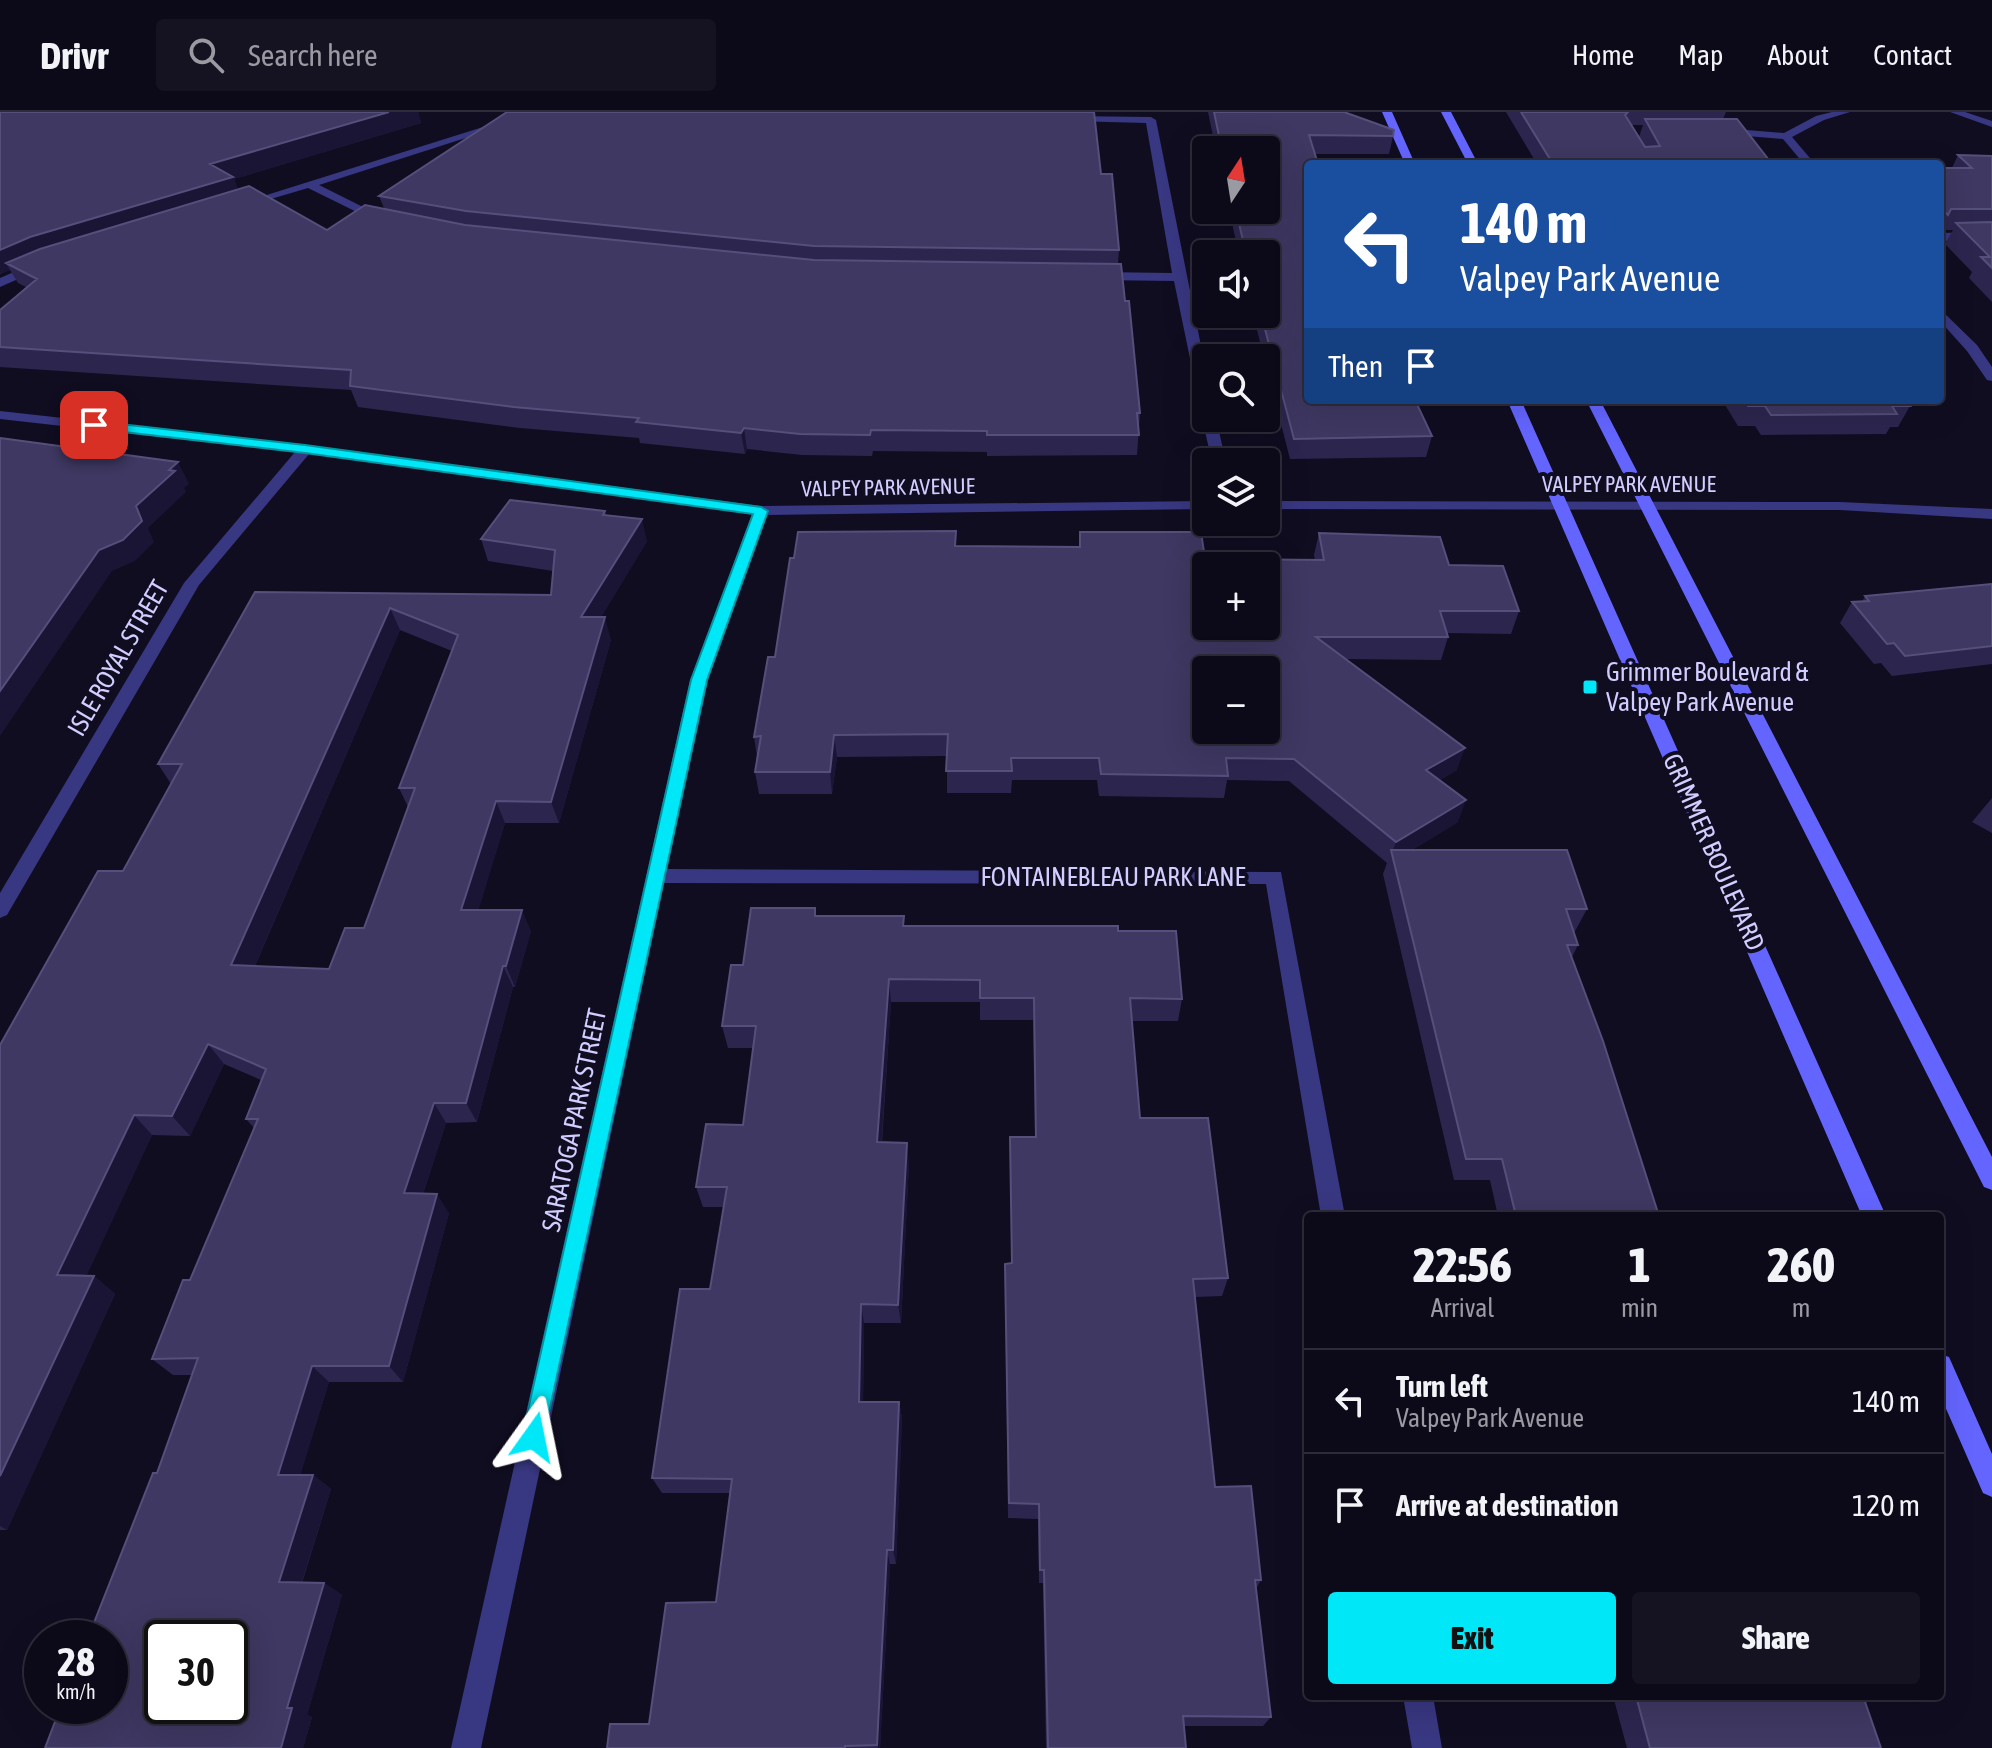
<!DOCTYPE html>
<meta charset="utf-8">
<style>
body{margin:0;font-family:"Asap Condensed",sans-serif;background:#151322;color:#f1f3f6;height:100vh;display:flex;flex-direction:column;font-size:30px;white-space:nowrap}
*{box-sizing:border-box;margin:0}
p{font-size:26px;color:#9a9aa2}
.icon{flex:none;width:44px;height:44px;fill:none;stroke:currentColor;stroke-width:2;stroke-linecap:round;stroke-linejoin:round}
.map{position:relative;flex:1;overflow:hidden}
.side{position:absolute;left:1304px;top:1100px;width:640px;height:488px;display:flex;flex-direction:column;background:#0c0a19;border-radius:8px;box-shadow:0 8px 32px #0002,0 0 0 2px #2c2b38}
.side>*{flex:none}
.top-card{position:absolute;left:1304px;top:48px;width:640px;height:244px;border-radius:8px;box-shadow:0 8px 32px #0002,0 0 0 2px #2c2b38;background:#1a4fa0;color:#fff;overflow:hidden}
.needle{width:52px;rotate:12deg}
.controls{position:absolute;left:1192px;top:24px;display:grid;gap:16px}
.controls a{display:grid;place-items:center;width:88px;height:88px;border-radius:8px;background:#0c0a19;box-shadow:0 8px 32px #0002,0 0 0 2px #2c2b38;font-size:40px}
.speed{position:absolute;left:24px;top:1508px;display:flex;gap:16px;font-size:40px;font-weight:700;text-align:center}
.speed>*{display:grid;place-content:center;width:104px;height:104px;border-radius:50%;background:#0c0a19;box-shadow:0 8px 32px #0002,0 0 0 2px #2c2b38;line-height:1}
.speed small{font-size:20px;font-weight:400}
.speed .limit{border:4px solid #111;border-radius:12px;background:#fff;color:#111}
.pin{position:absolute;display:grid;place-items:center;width:68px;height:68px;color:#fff;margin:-34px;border-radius:16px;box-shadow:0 4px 12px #0006}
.me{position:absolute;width:88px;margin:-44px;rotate:12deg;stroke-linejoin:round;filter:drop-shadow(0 0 6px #0008)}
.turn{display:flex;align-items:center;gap:28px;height:168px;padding:0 24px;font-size:36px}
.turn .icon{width:104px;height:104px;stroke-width:2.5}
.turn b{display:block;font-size:56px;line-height:68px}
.then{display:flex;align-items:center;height:76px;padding:0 24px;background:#0003;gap:16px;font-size:30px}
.eta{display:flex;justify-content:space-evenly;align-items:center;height:136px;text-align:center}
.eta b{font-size:48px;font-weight:800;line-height:56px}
.action{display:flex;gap:16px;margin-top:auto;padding:16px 24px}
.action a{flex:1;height:92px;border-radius:8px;background:#00e7f8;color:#111;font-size:32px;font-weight:800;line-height:92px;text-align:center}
.action a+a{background:#151322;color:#f1f3f6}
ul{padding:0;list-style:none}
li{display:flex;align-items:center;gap:24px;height:104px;padding:0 24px;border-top:2px solid #2c2b38}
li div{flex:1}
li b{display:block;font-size:30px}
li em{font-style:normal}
header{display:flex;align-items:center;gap:48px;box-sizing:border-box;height:112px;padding:0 40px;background:#0c0a19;border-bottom:2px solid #2c2b38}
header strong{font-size:38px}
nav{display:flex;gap:44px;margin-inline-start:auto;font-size:28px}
.search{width:560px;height:72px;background:#151322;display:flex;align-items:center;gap:20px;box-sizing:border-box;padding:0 28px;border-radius:8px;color:#9a9aa2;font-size:30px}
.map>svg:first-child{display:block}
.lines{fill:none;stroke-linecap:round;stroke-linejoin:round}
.street{fill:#383781;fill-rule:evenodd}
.secondary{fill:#6465ff;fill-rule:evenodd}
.wall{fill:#2c264f;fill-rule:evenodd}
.shaded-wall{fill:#1a1435}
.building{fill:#3e3862;stroke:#554f7b;stroke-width:2;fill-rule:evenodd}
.route{fill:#00e7f8;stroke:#0096a1;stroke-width:2}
.poi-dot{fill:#00e7f8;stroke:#100d21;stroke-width:3}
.labels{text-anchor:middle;stroke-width:8;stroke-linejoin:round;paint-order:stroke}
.far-street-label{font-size:22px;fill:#d1cdff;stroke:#100d21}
.street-label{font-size:26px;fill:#d1cdff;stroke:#100d21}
.poi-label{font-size:26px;fill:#d1cdff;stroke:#100d21;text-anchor:start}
</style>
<header>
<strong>Drivr</strong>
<div class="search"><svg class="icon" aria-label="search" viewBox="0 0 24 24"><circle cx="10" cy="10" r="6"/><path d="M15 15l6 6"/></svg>Search here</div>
<nav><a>Home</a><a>Map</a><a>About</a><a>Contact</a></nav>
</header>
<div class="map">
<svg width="1992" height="1636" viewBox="0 0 1992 1636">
<rect width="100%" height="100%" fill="#100d21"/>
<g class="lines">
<path class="street" d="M531,0H547L319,73L385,106V110H377L308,76L244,95L238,92Z
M1832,0H1850L1824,8L1792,25L1815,52H1804L1783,27L1722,22L1717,19L1722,16L1784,21L1816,4Z
M1950,0H1965L1992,9V15Z
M1067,4L1151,5L1156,8L1206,259V294L1199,290L1174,169L1097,168L1091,164L1097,160L1172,161L1146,11L1071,9L1067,8Z
M1992,120V128L1940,129V121Z
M37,150L43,154L41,157L0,175V166Z
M1940,197L1977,233L1992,255V269L1987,268L1967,239L1940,209Z
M0,299L305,333L761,394L1206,389V397L767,403L708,568L667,757L1281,760L1345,1104H1321L1266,772L664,771L481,1636H451L690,568L752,402L309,342L199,473L7,803L0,806V781L184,471L295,340L0,307Z
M1206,303V306H1216L1226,350H1212L1202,306Z
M1266,389L1840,390L1992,397V407L1840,398L1266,397Z
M1403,1584H1433L1442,1636H1412Z"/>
<path class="secondary" d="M1382,0H1392L1415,52H1405Z
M1441,0H1451L1478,52H1468Z
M1507,288H1521L1886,1104H1862Z
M1586,288H1600L1992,1045V1078L1984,1075Z
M1940,1242L1949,1245L1992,1342V1385L1983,1381L1940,1283Z"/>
</g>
<path class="wall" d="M0,0H418L421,11L234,67L238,78L327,118L384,96L379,84L1101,62L1119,138L1118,152L1140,301L1137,343L987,344V340L873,339L872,344L802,343L747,337L745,342L640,331L639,326L520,316L358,295L351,278L0,255V198L26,175L18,171L10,158L0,162Z
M1208,0H1344L1393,24L1389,42H1315L1308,288L1432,324L1426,345L1290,347L1266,253V246H1264L1253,202H1266V142H1239L1229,98H1266V38H1216Z
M1506,0H1726L1723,7L1772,52H1537ZM1632,13H1643L1639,25Z
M1958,43L1992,44V190L1969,166L1972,160L1945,132L1953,118H1940V56H1952Z
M1722,288H1905L1910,294L1898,315H1890L1886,322L1761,323L1755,314H1738Z
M605,399L606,403L647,429L601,505L611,528L559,711H505L478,798L531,819L515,875H513L477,1010L446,1011L423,1082L449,1101L403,1270H329L300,1363H313L331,1377L302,1471H324L342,1483L307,1603L312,1605L303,1636L157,1361L193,1263H173L152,1247L190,1168L254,1016L246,1007L261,968L224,952L190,1024L152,1023L86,1164H94L115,1182L7,1418H0V933L123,759L171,672L158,652L255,480L551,483L553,459L488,449L481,427ZM400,518L452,539L399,676L408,695L364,816L329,857L255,854Z
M956,419V434L1079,435L1080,420L1205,447L1315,448L1314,443L1319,421L1449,453L1519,499L1511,522L1447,521L1448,525L1441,548L1346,547L1457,658L1440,668L1458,710L1412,738L1587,797L1574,821L1578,833L1572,845L1659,1104H1498L1490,1068H1454L1383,762L1387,751L1289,669L1227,668L1224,686L1099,684L1097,668H1012L1011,681H947V644L837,645L832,682H759L755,660L757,644L754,625L775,545L794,446Z
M1992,472V552L1892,564L1881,551L1874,552L1840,511L1852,490H1862L1865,484Z
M1992,686V721L1972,710Z
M816,804L905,814L1118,819L1182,887L1178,909H1132L1140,1006L1228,1166L1222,1184L1195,1185L1215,1375L1261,1468L1256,1477L1271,1605L1263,1614H1184L1186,1636H1046L1043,1471H1039L1038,1407L1008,1406L1005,1170L1012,1151L1010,1025H1035L1033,908H980V890H891L882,1030L909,1051L901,1211H864L863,1290H899L902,1306L896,1452H890L880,1636H607L649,1612L716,1490L730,1381H662L652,1366L710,1177L724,1095H703L696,1075L743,1013L753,936H728L722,914L743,853Z
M1613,1584H1863L1881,1636H1627Z"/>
<path class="shaded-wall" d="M389,0H418L421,11L234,67L241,84L6,151L10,158L1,162L0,160V138L210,52Z
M744,316L747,337L745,342L741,321Z
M178,350L189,372L184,376L186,380L148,416L154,430L135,449L112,459L0,624V579L99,438L136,394L169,358Z
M642,407L647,429L587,528L581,505Z
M390,496L400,518L246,874L231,853Z
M605,505L611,528L559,711L551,690Z
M834,623L837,645L832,682L830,660Z
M1465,636L1457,658L1419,680L1426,658Z
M1466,688L1458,710L1394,749L1392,741L1396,730Z
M496,689L505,711L472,820L461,798Z
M522,798L531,819L515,875L506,854Z
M503,854L513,875L477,1010L466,991Z
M889,867L891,890L880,1051L877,1030Z
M208,932L224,952L190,1024L172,1004Z
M434,991L446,1011L417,1100L404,1081Z
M134,1003L152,1023L79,1180L57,1163Z
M907,1031L909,1051L901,1211L898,1193Z
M437,1082L449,1101L403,1270L389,1254Z
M94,1164L115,1182L7,1418L0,1414V1364Z
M861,1192L864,1211L863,1307L859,1290Z
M312,1254L329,1270L296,1377L278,1363Z
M899,1290L902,1306L896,1452L893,1438Z
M313,1363L331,1377L298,1482L279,1470Z
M887,1438L890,1452L880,1636H878L877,1633Z
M324,1471L342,1483L307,1603L312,1605L303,1636H281L287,1596Z"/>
<path class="building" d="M0,0H389L210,52L233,65L30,125L0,138Z
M507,0H1094L1101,62H1112L1119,138L814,134L466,99L379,84Z
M1214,0H1344L1394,18L1393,24L1309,23L1318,52H1308V288H1415L1432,324L1294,327L1261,202H1266V142H1246L1236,98H1266V38H1222Z
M1521,0H1628L1625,3L1645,35L1660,34L1645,7H1737L1772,52H1553Z
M1958,43L1992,44V97H1951L1948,103L1940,95V56H1972Z
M249,74L327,118L365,93L465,113L814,148L1121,152L1125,189H1129L1140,301H1137L1139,323H987V319L871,318L870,323L800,322L744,316L741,321L636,310L639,306L514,295L350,274L351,258L0,235V198L37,167L6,151L40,137Z
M1992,110V156L1981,145H1990L1956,111Z
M1744,288H1905L1910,294H1892L1897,302L1771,303L1765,294H1748Z
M0,326L178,350L169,358L175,359L136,394L142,409L123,428L99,438L0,579Z
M510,388L605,399L603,403L642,407L581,505H605L551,690L496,689L461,798H522L506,854H503L466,991H434L404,1081L437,1082L389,1254H312L278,1363H313L279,1470L324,1471L287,1596H292L281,1636H45L61,1594H110V1526H88L153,1361H157L198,1246L152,1247L183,1168H190L258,1007H246L266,957L208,932L172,1004L134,1003L57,1163L94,1164L0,1364V933L98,759H123L182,652H158L255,480L551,483L555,438L481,427ZM390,496L458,523L399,676H415L364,816H345L329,857L231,853ZM162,1526H230V1594H162Z
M956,419L955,434L1080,435V420H1201L1205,447L1324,448L1319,421L1440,425L1449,453L1503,454L1519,499H1440L1448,525H1316L1465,636L1426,658L1466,688L1396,730L1294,647L1226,646L1228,664L1101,662L1099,646H1011L1012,659H946L948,622L834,623L830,660H755L761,624L754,625L768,545H775L790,446H794L798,420ZM1206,454H1266V514H1206ZM1206,558H1266V618H1206Z
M1992,472V534L1905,544L1894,531L1887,532L1852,490L1869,489L1865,484Z
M1391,738H1567L1587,797H1566L1578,833H1567L1603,929L1659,1104H1516L1502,1047H1466Z
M751,796H815V804H904L903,814H1118V819H1176L1182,887L1130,886L1140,1006H1208L1228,1166L1193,1167L1215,1375L1251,1374L1261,1468H1255L1271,1605L1183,1604L1186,1636H1048L1044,1458H1040L1039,1392L1009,1391L1005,1152L1012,1151L1010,1025H1036L1034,886H980V868L889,867L877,1030L907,1031L898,1193L861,1192L859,1290H899L893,1438H887L877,1633L845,1634V1636H607L610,1612H649L666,1491L716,1490L732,1367L652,1366L680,1177H710L727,1075H696L706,1012L743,1013L756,914H722L731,853H743Z
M1636,1584H1863L1881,1636H1650Z"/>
<path class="route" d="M94,309L305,333L761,395L768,399L707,568L542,1333L534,1336L526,1333L522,1325L691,568L753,402L305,341L89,316V310Z"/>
<rect class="poi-dot" x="1582" y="567" width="16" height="16" rx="4"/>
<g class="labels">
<g class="far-street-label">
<text x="1629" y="380">VALPEY PARK AVENUE</text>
<text transform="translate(888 375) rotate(-1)" y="8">VALPEY PARK AVENUE</text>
</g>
<g class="street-label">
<text transform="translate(118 546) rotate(-60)" y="9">ISLE ROYAL STREET</text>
<text transform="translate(1714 740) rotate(66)" y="9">GRIMMER BOULEVARD</text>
<text x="1113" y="774">FONTAINEBLEAU PARK LANE</text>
<text transform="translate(574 1008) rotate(-78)" y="9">SARATOGA PARK STREET</text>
</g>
<g class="poi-label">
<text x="1606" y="569">Grimmer Boulevard &amp;<tspan x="1606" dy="30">Valpey Park Avenue</tspan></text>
</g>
</g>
</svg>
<div class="controls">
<a><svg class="needle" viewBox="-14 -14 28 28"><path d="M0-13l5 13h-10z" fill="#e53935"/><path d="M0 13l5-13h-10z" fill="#9a9aa2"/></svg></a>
<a><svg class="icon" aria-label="sound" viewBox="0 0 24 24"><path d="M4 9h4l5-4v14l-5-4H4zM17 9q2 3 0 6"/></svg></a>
<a><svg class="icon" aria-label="search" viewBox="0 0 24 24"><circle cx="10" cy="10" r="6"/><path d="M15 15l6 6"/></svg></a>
<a><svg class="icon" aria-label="layers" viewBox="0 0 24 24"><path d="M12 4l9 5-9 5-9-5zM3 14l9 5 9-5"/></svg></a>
<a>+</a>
<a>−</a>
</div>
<div class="speed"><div>28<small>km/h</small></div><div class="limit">30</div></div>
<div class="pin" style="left:94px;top:313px;background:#d93025"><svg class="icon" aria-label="arrive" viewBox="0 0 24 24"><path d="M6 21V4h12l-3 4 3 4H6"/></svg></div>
<svg class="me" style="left:534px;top:1325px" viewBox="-20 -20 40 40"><path d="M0-17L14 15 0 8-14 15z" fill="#00e7f8" stroke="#fff" stroke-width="4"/></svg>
<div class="top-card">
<div class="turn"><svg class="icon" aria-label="left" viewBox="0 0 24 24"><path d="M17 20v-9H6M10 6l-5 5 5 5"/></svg><div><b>140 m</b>Valpey Park Avenue</div></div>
<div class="then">Then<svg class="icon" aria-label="arrive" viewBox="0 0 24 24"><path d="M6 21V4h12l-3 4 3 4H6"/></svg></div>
</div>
<section class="side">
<div class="eta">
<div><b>22:56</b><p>Arrival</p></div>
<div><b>1</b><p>min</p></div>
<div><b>260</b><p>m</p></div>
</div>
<ul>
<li><svg class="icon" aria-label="left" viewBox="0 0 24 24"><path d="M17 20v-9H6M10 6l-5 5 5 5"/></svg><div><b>Turn left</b><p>Valpey Park Avenue</p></div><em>140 m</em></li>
<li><svg class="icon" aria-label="arrive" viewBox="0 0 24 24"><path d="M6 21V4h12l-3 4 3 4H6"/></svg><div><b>Arrive at destination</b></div><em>120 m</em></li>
</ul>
<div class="action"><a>Exit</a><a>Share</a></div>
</section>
</div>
